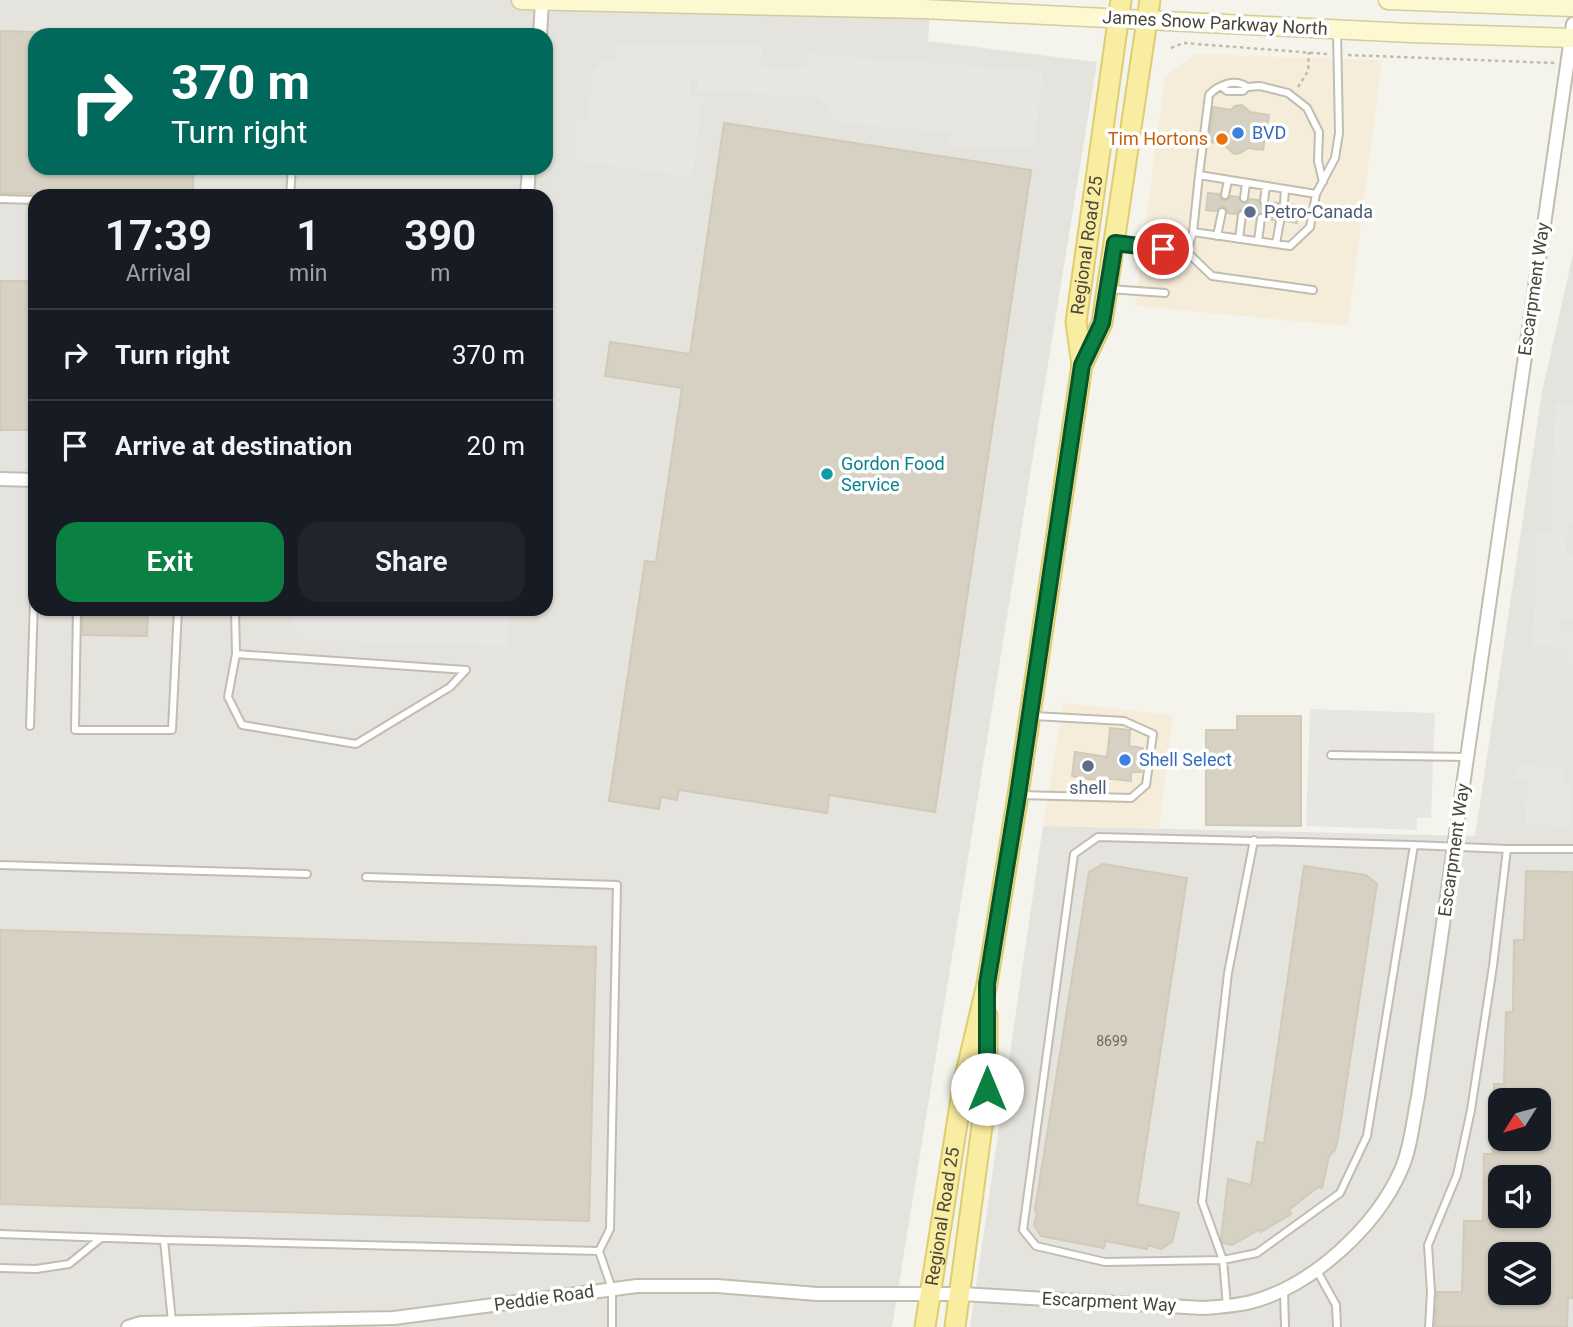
<!DOCTYPE html>
<style>
body{margin:0;font-family:Roboto,sans-serif;background:#20242c;color:#f1f3f6;height:100vh;display:flex;flex-direction:column;font-size:26px;white-space:nowrap}
*{box-sizing:border-box;margin:0}
p{font-size:23px;color:#9ea1a6}
.icon{flex:none;width:38px;height:38px;fill:none;stroke:currentColor;stroke-width:2;stroke-linecap:round;stroke-linejoin:round}
.map{position:relative;flex:1;overflow:hidden}
.details{position:absolute;left:28px;top:189px;width:525px;height:427px;display:flex;flex-direction:column;background:#171b24;border-radius:21px;box-shadow:0 2px 5px #0004}
.details>*{flex:none}
.banner{position:absolute;left:28px;top:28px;width:525px;height:147px;border-radius:21px;box-shadow:0 2px 5px #0004;background:#00695c;color:#fff;overflow:hidden}
.needle{width:46px;rotate:233deg}
.tools{position:absolute;left:1488px;top:1088px;display:grid;gap:14px}
.tools a{display:grid;place-items:center;width:63px;height:63px;border-radius:14px;background:#171b24;box-shadow:0 2px 5px #0004;font-size:35px}
.pin{position:absolute;display:grid;place-items:center;width:60px;height:60px;color:#fff;margin:-30px;border:4px solid #fff;border-radius:50%;box-shadow:0 2px 7px #0007}
.me{position:absolute;width:77px;margin:-38px;rotate:0deg;stroke-linejoin:round;filter:drop-shadow(0 0 5px #0008)}
.turn{display:flex;align-items:center;gap:24px;height:147px;padding:0 28px;font-size:32px}
.turn .icon{width:91px;height:91px;stroke-width:2.5}
.turn b{display:block;font-size:49px;line-height:60px}
.eta{display:flex;justify-content:space-evenly;align-items:center;height:119px;text-align:center}
.eta b{font-size:42px;font-weight:600;line-height:49px}
.cta{display:flex;gap:14px;margin-top:auto;padding:14px 28px}
.cta a{flex:1;height:80px;border-radius:21px;background:#0b8043;color:#fff;font-size:28px;font-weight:600;line-height:80px;text-align:center}
.cta a+a{background:#20242c;color:#f1f3f6}
ul{padding:0;list-style:none}
li{display:flex;align-items:center;gap:21px;height:91px;padding:0 28px;border-top:2px solid #363941}
li div{flex:1}
li b{display:block;font-size:26px}
li em{font-style:normal}
.map>svg:first-child{display:block}
.commercial{fill:#f5edda}
.industrial{fill:#e5e3dd;fill-rule:evenodd}
.parking{fill:#e7e6e3}
.building{fill:#d6d1c2;stroke:#d1cab6;stroke-width:2;fill-rule:evenodd}
.lines{fill:none;stroke-linecap:round;stroke-linejoin:round}
.service-casing{stroke:#c1bdaf;stroke-width:10}
.minor-casing{stroke:#c1bdaf;stroke-width:16}
.secondary-casing{stroke:#d2cc9e;stroke-width:21}
.primary-casing{stroke:#decd71;stroke-width:23}
.path{stroke:#c2bba1;stroke-width:2.5;stroke-dasharray:3.5 3.5;stroke-linecap:butt}
.service{stroke:#fff;stroke-width:6}
.minor{stroke:#fff;stroke-width:12}
.secondary{stroke:#fcf8d0;stroke-width:18}
.primary{stroke:#f9eda2;stroke-width:19}
.route-casing{stroke:#07532c;stroke-width:18}
.route{stroke:#0b8043;stroke-width:12}
.shop-dot{fill:#3f7fe0;stroke:#fff;stroke-width:2.5}
.food-dot{fill:#e8710a;stroke:#fff;stroke-width:2.5}
.service-dot{fill:#5c6f8a;stroke:#fff;stroke-width:2.5}
.culture-dot{fill:#0f9aa8;stroke:#fff;stroke-width:2.5}
.labels{text-anchor:middle;stroke-width:7;stroke-linejoin:round;paint-order:stroke}
.number-label{font-size:14px;fill:#6d695c}
.street-label{font-size:18px;fill:#4a463a;stroke:#fff}
.shop-label{font-size:18px;fill:#366cbe;stroke:#fff;text-anchor:start}
.food-label{font-size:18px;fill:#c56008;stroke:#fff;text-anchor:end}
.service-label{font-size:18px;fill:#4e5e75;stroke:#fff;text-anchor:start}
.culture-label{font-size:18px;fill:#0d838f;stroke:#fff;text-anchor:start}
</style>
<div class="map">
<svg width="1573" height="1327" viewBox="0 0 1573 1327">
<rect width="100%" height="100%" fill="#f5f4ec"/>
<path class="commercial" d="M1196,54L1382,60L1348,326L1135,306L1165,76Z
M1063,703L1173,715L1159,828L1043,826Z"/>
<path class="industrial" d="M0,0H931L928,41L1097,62L892,1327H0ZM35,35H546V168H35ZM35,196H546V609H35Z
M1573,254V1327H970L1043,826L1475,836L1542,392ZM1500,1101H1538V1139H1500ZM1500,1178H1538V1216H1500ZM1500,1255H1538V1293H1500Z"/>
<path class="parking" d="M617,43L762,46L761,67H806L808,54L1043,71L1034,148L949,146L950,132L838,123L819,98L698,90L697,75L690,80V97L703,96L692,177L575,160L576,119L586,122L594,70L604,61L617,57Z
M1555,403L1573,404V524H1567L1566,554H1573V621H1560L1559,632L1573,633V664H1568V647L1533,646L1537,532H1551Z
M291,609H512L506,646L308,640L296,630L291,616Z
M1310,709L1435,713L1431,818H1417V830L1306,826Z
M1515,766L1564,767L1563,786L1572,787L1571,826L1526,825L1527,781L1515,780Z"/>
<path class="building" d="M0,31L35,32V168H193V196L0,193Z
M1242,105L1250,112L1269,115L1263,150L1248,148L1240,153L1234,154L1223,144L1209,142L1213,107L1231,110L1235,106Z
M724,123L1031,170L935,812L829,795L827,813L679,790L677,800L661,797L659,809L609,801L645,561L656,562L682,388L605,376L610,342L690,354Z
M1208,193L1219,194L1221,199L1225,201L1231,196L1238,197L1243,203H1247L1250,199L1258,200L1263,206H1267L1270,202L1278,203L1283,210L1287,209L1290,204L1299,206L1297,223L1286,221L1280,215L1274,220L1267,219L1262,213H1258L1255,217L1248,216L1243,210H1239L1236,214L1228,213L1226,208L1222,206L1216,211L1206,210Z
M0,281H35V430H0Z
M83,609H148L147,636L83,635Z
M1237,716H1301V826L1206,825V730H1237Z
M1110,728L1130,730L1129,746L1143,748L1141,772H1131V781L1100,778V781L1072,776L1075,752L1107,757Z
M1103,864L1187,878L1137,1204L1179,1213L1172,1242L1161,1249L1148,1245L1147,1249L1105,1241L1104,1248L1041,1236L1034,1225L1037,1215L1035,1210L1089,872Z
M1304,866L1366,875L1377,884L1338,1139L1335,1150L1329,1156L1322,1188L1318,1187L1289,1210L1291,1214L1261,1232L1260,1229L1232,1245L1223,1243L1221,1239L1228,1179L1251,1185L1257,1142L1264,1143Z
M1526,871L1573,872V1298H1568L1567,1327H1435L1437,1292H1462L1464,1221H1483L1484,1154H1493V1139H1538V1101H1494V1084H1504L1506,1012H1513L1514,940H1524ZM1500,1178H1538V1216H1500ZM1500,1255H1538V1293H1500Z
M0,930L596,947L589,1221L0,1204Z"/>
<g class="lines">
<g class="service-casing">
<path id="service" d="M1222,87L1227,91H1243L1247,87L1260,86L1288,93L1307,108L1319,132L1318,161L1323,182
M1199,175L1209,95C1218,85 1235,78 1247,87
M1225,195L1228,180
M290,196L292,168
M1244,198L1246,183
M0,199L35,200
M1264,201L1266,186
M1284,204L1285,189
M1193,232L1199,175L1316,194
M1217,236L1222,212
M1239,239L1242,215
M1258,241L1261,218
M1116,243L1187,252L1193,232L1290,246L1310,227L1316,194L1335,158L1339,133L1337,31
M1276,244L1280,221
M1187,252L1212,276L1313,290
M1109,289L1165,293
M77,609L75,730H172L178,609
M235,609L236,654L228,697L242,725L356,744L450,687L466,670
M236,654L466,670
M30,726L35,569
M1331,755L1467,757
M1020,795L1131,798L1146,785L1153,734L1124,721L1034,716
M1414,845L1367,1136L1340,1193L1257,1253L1223,1260L1105,1262L1036,1246L1023,1230L1074,854L1098,837L1414,845L1507,849L1493,966L1471,1110L1457,1175L1428,1245L1431,1292L1429,1327
M1507,849H1573
M0,865L307,874
M366,877L617,885L610,1229L599,1251
M0,1234L164,1240L172,1322
M164,1240L599,1251L612,1289V1327
M0,1268L36,1269L69,1264L101,1238
M1316,1269L1336,1305L1337,1327
M1284,1290L1285,1327
M1227,1306L1223,1260L1202,1202L1228,973L1254,840"/>
</g>
<g class="minor-casing">
<path id="minor" d="M540,35L542,1
M527,196L529,168
M0,479L35,480
M128,1327L141,1323L394,1318L637,1286H717L817,1294H961L1203,1308C1219,1307 1235,1306 1251,1302C1312,1286 1376,1227 1401,1170C1411,1148 1413,1120 1418,1097L1573,24"/>
</g>
<g class="secondary-casing">
<path id="secondary" d="M521,0L924,9L1410,33L1573,38
M1388,0L1573,7"/>
</g>
<g class="primary-casing">
<g id="primary">
<path d="M1082,365L1102,323L1150,0"/>
<path id="s1" d="M925,1327L963,1086L987,984L1018,795L1082,365L1076,322L1121,0"/>
<path d="M955,1327L987,1089V1016"/>
</g>
</g>
<path class="path" d="M1171,48L1183,43L1327,54
M1348,55L1555,63
M1298,87L1308,71L1309,52"/>
<use href="#service" class="service"/>
<use href="#minor" class="minor"/>
<use href="#secondary" class="secondary"/>
<use href="#primary" class="primary"/>
</g>
<g class="lines">
<g class="route-casing">
<path id="route" d="M987,1089V984L1018,795L1082,365L1102,323L1115,243L1163,249"/>
</g>
<use href="#route" class="route"/>
</g>
<g class="shop-dot">
<circle cx="1238" cy="133" r="7"/>
<circle cx="1125" cy="760" r="7"/>
</g>
<circle class="food-dot" cx="1222" cy="139" r="7"/>
<g class="service-dot">
<circle cx="1250" cy="212" r="7"/>
<circle cx="1088" cy="766" r="7"/>
</g>
<circle class="culture-dot" cx="827" cy="474" r="7"/>
<g class="labels">
<g class="number-label">
<text x="1112" y="1046">8699</text>
</g>
<g class="street-label">
<text transform="translate(1215 23) rotate(3)" y="6">James Snow Parkway North</text>
<text dy="6" stroke="none"><textPath href="#s1" startOffset="1096">Regional Road 25</textPath></text>
<text transform="translate(1534 289) rotate(-82)" y="6">Escarpment Way</text>
<text transform="translate(1454 850) rotate(-82)" y="6">Escarpment Way</text>
<text dy="6" stroke="none"><textPath href="#s1" startOffset="112">Regional Road 25</textPath></text>
<text transform="translate(544 1298) rotate(-8)" y="6">Peddie Road</text>
<text transform="translate(1109 1302) rotate(3)" y="6">Escarpment Way</text>
</g>
<g class="shop-label">
<text x="1252" y="139">BVD</text>
<text x="1139" y="766">Shell Select</text>
</g>
<g class="food-label">
<text x="1208" y="145">Tim Hortons</text>
</g>
<g class="service-label">
<text x="1264" y="218">Petro-Canada</text>
<text x="1088" y="794" text-anchor="middle">shell</text>
</g>
<g class="culture-label">
<text x="841" y="470">Gordon Food<tspan x="841" dy="21">Service</tspan></text>
</g>
</g>
</svg>
<div class="tools">
<a><svg class="needle" viewBox="-14 -14 28 28"><path d="M0-13l5 13h-10z" fill="#e53935"/><path d="M0 13l5-13h-10z" fill="#9ea1a6"/></svg></a>
<a><svg class="icon" aria-label="sound" viewBox="0 0 24 24"><path d="M4 9h4l5-4v14l-5-4H4zM17 9q2 3 0 6"/></svg></a>
<a><svg class="icon" aria-label="layers" viewBox="0 0 24 24"><path d="M12 4l9 5-9 5-9-5zM3 14l9 5 9-5"/></svg></a>
</div>
<div class="pin" style="left:1163px;top:249px;background:#d93025"><svg class="icon" aria-label="arrive" viewBox="0 0 24 24"><path d="M6 21V4h12l-3 4 3 4H6"/></svg></div>
<svg class="me" style="left:987px;top:1089px" viewBox="-20 -20 40 40"><circle r="19" fill="#fff"/><path d="M0-13L10 11 0 6-10 11z" fill="#0b8043"/></svg>
<div class="banner">
<div class="turn"><svg class="icon" aria-label="right" viewBox="0 0 24 24"><path d="M7 20v-9h11M14 6l5 5-5 5"/></svg><div><b>370 m</b>Turn right</div></div>
</div>
<section class="details">
<div class="eta">
<div><b>17:39</b><p>Arrival</p></div>
<div><b>1</b><p>min</p></div>
<div><b>390</b><p>m</p></div>
</div>
<ul>
<li><svg class="icon" aria-label="right" viewBox="0 0 24 24"><path d="M7 20v-9h11M14 6l5 5-5 5"/></svg><div><b>Turn right</b></div><em>370 m</em></li>
<li><svg class="icon" aria-label="arrive" viewBox="0 0 24 24"><path d="M6 21V4h12l-3 4 3 4H6"/></svg><div><b>Arrive at destination</b></div><em>20 m</em></li>
</ul>
<div class="cta"><a>Exit</a><a>Share</a></div>
</section>
</div>
